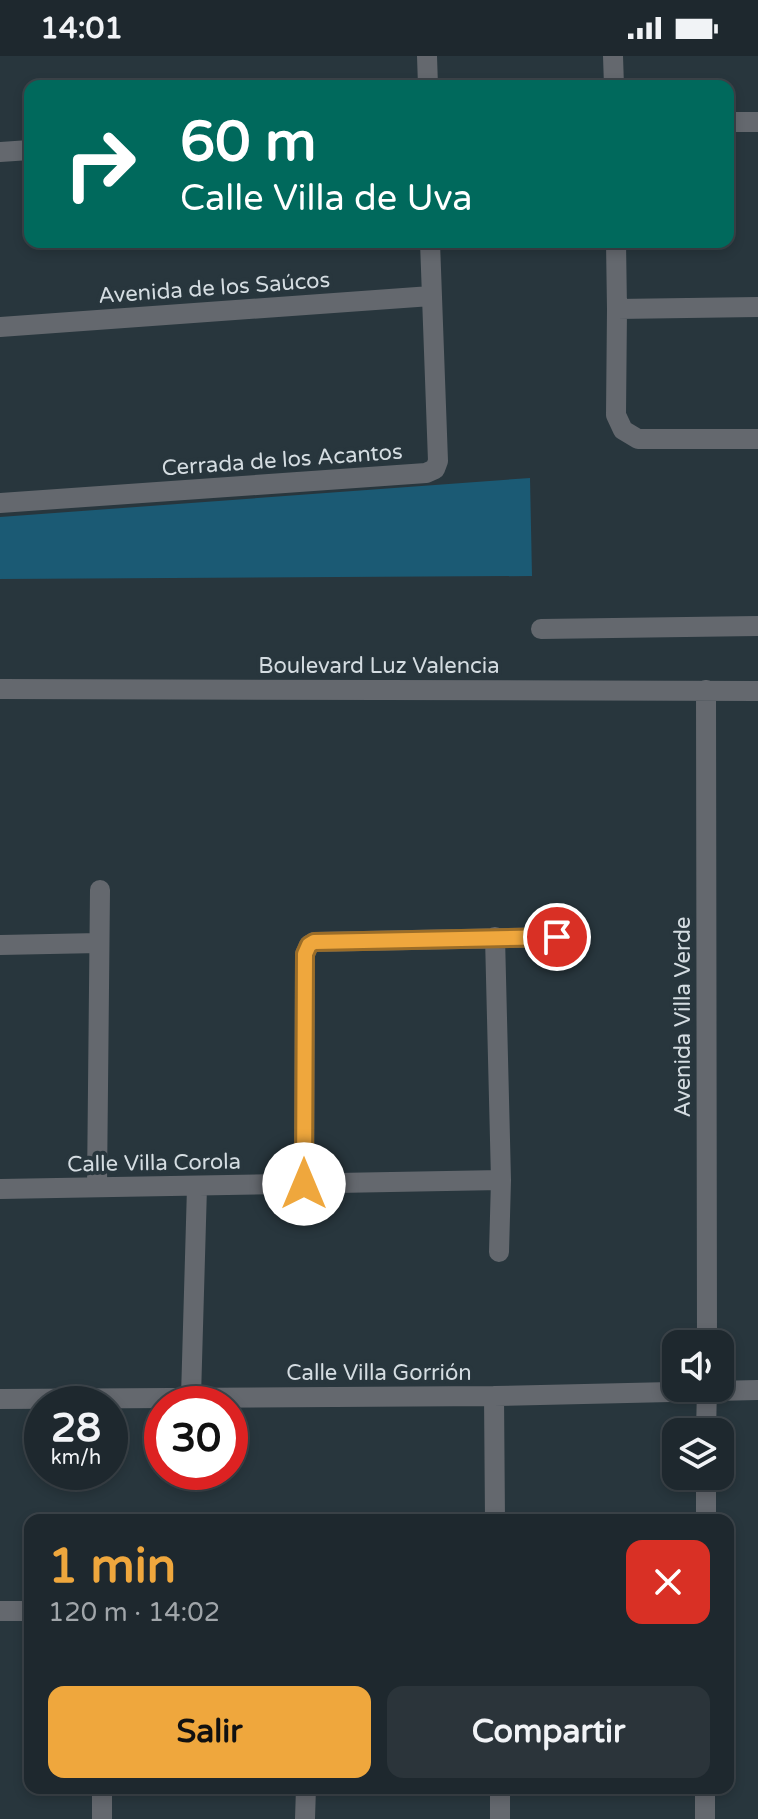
<!DOCTYPE html>
<html lang="es">
<meta charset="utf-8">
<style>
body{margin:0;font-family:"Varela Round",sans-serif;background:#2b343a;color:#f1f3f6;height:100vh;display:flex;flex-direction:column;font-size:30px;white-space:nowrap}
*{box-sizing:border-box;margin:0}
p{font-size:26px;color:#a1a6aa}
.icon{flex:none;width:44px;height:44px;fill:none;stroke:currentColor;stroke-width:2;stroke-linecap:round;stroke-linejoin:round}
.map{position:relative;flex:1;overflow:hidden}
.panel{position:absolute;left:24px;top:1458px;width:710px;height:280px;display:flex;flex-direction:column;background:#1e282e;border-radius:16px;box-shadow:0 4px 12px #0003,0 0 0 2px #3c444a}
.panel>*{flex:none}
.top-card{position:absolute;left:24px;top:24px;width:710px;height:168px;border-radius:16px;box-shadow:0 4px 12px #0003,0 0 0 2px #3c444a;background:#00695c;color:#fff;overflow:hidden}
.tools{position:absolute;left:662px;top:1274px;display:grid;gap:16px}
.tools a{display:grid;place-items:center;width:72px;height:72px;border-radius:16px;background:#1e282e;box-shadow:0 4px 12px #0003,0 0 0 2px #3c444a;font-size:40px}
.speed{position:absolute;left:24px;top:1330px;display:flex;gap:16px;font-size:40px;font-weight:700;text-align:center}
.speed>*{display:grid;place-content:center;width:104px;height:104px;border-radius:50%;background:#1e282e;box-shadow:0 4px 12px #0003,0 0 0 2px #3c444a;line-height:1}
.speed small{font-size:20px;font-weight:400}
.speed .limit{border:12px solid #d22;background:#fff;color:#111}
.pin{position:absolute;display:grid;place-items:center;width:68px;height:68px;color:#fff;margin:-34px;border:4px solid #fff;border-radius:50%;box-shadow:0 2px 8px #0007}
.me{position:absolute;width:88px;margin:-44px;rotate:0deg;stroke-linejoin:round;filter:drop-shadow(0 0 6px #0008)}
.turn{display:flex;align-items:center;gap:28px;height:168px;padding:0 24px;font-size:36px}
.turn .icon{width:104px;height:104px;stroke-width:2.5}
.turn b{display:block;font-size:56px;line-height:68px}
.round{display:grid;place-items:center;flex:none;width:84px;height:84px;border-radius:16px;background:#2b343a}
.head{display:flex;align-items:center;justify-content:space-between;height:136px;padding:0 24px}
h1{font-size:48px;font-weight:700;line-height:60px;color:#efa73d}
.action{display:flex;gap:16px;margin-top:auto;padding:16px 24px}
.action a{flex:1;height:92px;border-radius:16px;background:#efa73d;color:#111;font-size:32px;font-weight:700;line-height:92px;text-align:center}
.action a+a{background:#2b343a;color:#f1f3f6}
.status{display:flex;justify-content:space-between;align-items:center;height:56px;padding:0 40px;background:#1e282e;direction:ltr}
.status svg{height:22px;fill:currentColor}
.map>svg:first-child{display:block}
.green{fill:#1b5a74}
.lines{fill:none;stroke-linecap:round;stroke-linejoin:round}
.minor{stroke:#64686e;stroke-width:20}
.route-casing{stroke:#9b6d28;stroke-width:20}
.route{stroke:#efa73d;stroke-width:14}
.labels{text-anchor:middle;stroke-width:8;stroke-linejoin:round;paint-order:stroke}
.street-label{font-size:22px;fill:#d4dce1;stroke:#28363d}
</style>
<div class="status"><b>14:01</b><svg viewBox="0 0 49 12"><path d="M0 12V9h3v3zM5 12V6h3v6zM10 12V3h3v9zM15 12V0h3v12zM26 1h20v11H26zM47 4h2v5h-2z"/></svg></div>
<div class="map">
<svg width="758" height="1763" viewBox="0 0 758 1763">
<rect width="100%" height="100%" fill="#28363d"/>
<path class="green" d="M530,422L532,520L0,523V461Z"/>
<g class="lines">
<path class="minor" d="M427,0L428,30
M613,0L614,30
M728,66H758
M0,96L30,94
M616,186L617,253
M758,251L617,253L616,359L623,374L638,383H758
M0,271L431,240
M0,447L426,417L435,413L438,405L430,186
M541,573L758,570
M0,633L758,635
M706,634L707,1288
M495,881L501,1124L499,1196
M0,889L99,887
M304,1128L305,898L309,889L314,886L557,881
M97,1130L100,834
M0,1133L501,1124
M494,1340L495,1464
M191,1341L197,1131
M0,1343L494,1340L758,1334
M706,1376L707,1332
M706,1464V1420
M0,1555H30
M500,1732V1763
M102,1763V1732
M305,1763L306,1732
M705,1763V1732"/>
</g>
<g class="lines">
<g class="route-casing">
<path id="route" d="M304,1128L305,898L309,889L314,886L557,881"/>
</g>
<use href="#route" class="route"/>
</g>
<g class="labels">
<g class="street-label">
<text transform="translate(214 231) rotate(-4)" y="8">Avenida de los Saúcos</text>
<text transform="translate(282 403) rotate(-4)" y="8">Cerrada de los Acantos</text>
<text x="379" y="617">Boulevard Luz Valencia</text>
<text transform="translate(682 961) rotate(-90)" y="8">Avenida Villa Verde</text>
<text transform="translate(154 1106) rotate(-1)" y="8">Calle Villa Corola</text>
<text x="379" y="1324">Calle Villa Gorrión</text>
</g>
</g>
</svg>
<div class="tools">
<a><svg class="icon" aria-label="sound" viewBox="0 0 24 24"><path d="M4 9h4l5-4v14l-5-4H4zM17 9q2 3 0 6"/></svg></a>
<a><svg class="icon" aria-label="layers" viewBox="0 0 24 24"><path d="M12 4l9 5-9 5-9-5zM3 14l9 5 9-5"/></svg></a>
</div>
<div class="speed"><div>28<small>km/h</small></div><div class="limit">30</div></div>
<div class="pin" style="left:557px;top:881px;background:#d93025"><svg class="icon" aria-label="arrive" viewBox="0 0 24 24"><path d="M6 21V4h12l-3 4 3 4H6"/></svg></div>
<svg class="me" style="left:304px;top:1128px" viewBox="-20 -20 40 40"><circle r="19" fill="#fff"/><path d="M0-13L10 11 0 6-10 11z" fill="#efa73d"/></svg>
<div class="top-card">
<div class="turn"><svg class="icon" aria-label="right" viewBox="0 0 24 24"><path d="M7 20v-9h11M14 6l5 5-5 5"/></svg><div><b>60 m</b>Calle Villa de Uva</div></div>
</div>
<section class="panel">
<div class="head"><div><h1>1 min</h1><p>120 m · 14:02</p></div><a class="round" style="background:#d93025;color:#fff"><svg class="icon" aria-label="close" viewBox="0 0 24 24"><path d="M6 6l12 12M18 6L6 18"/></svg></a></div>
<div class="action"><a>Salir</a><a>Compartir</a></div>
</section>
</div>
